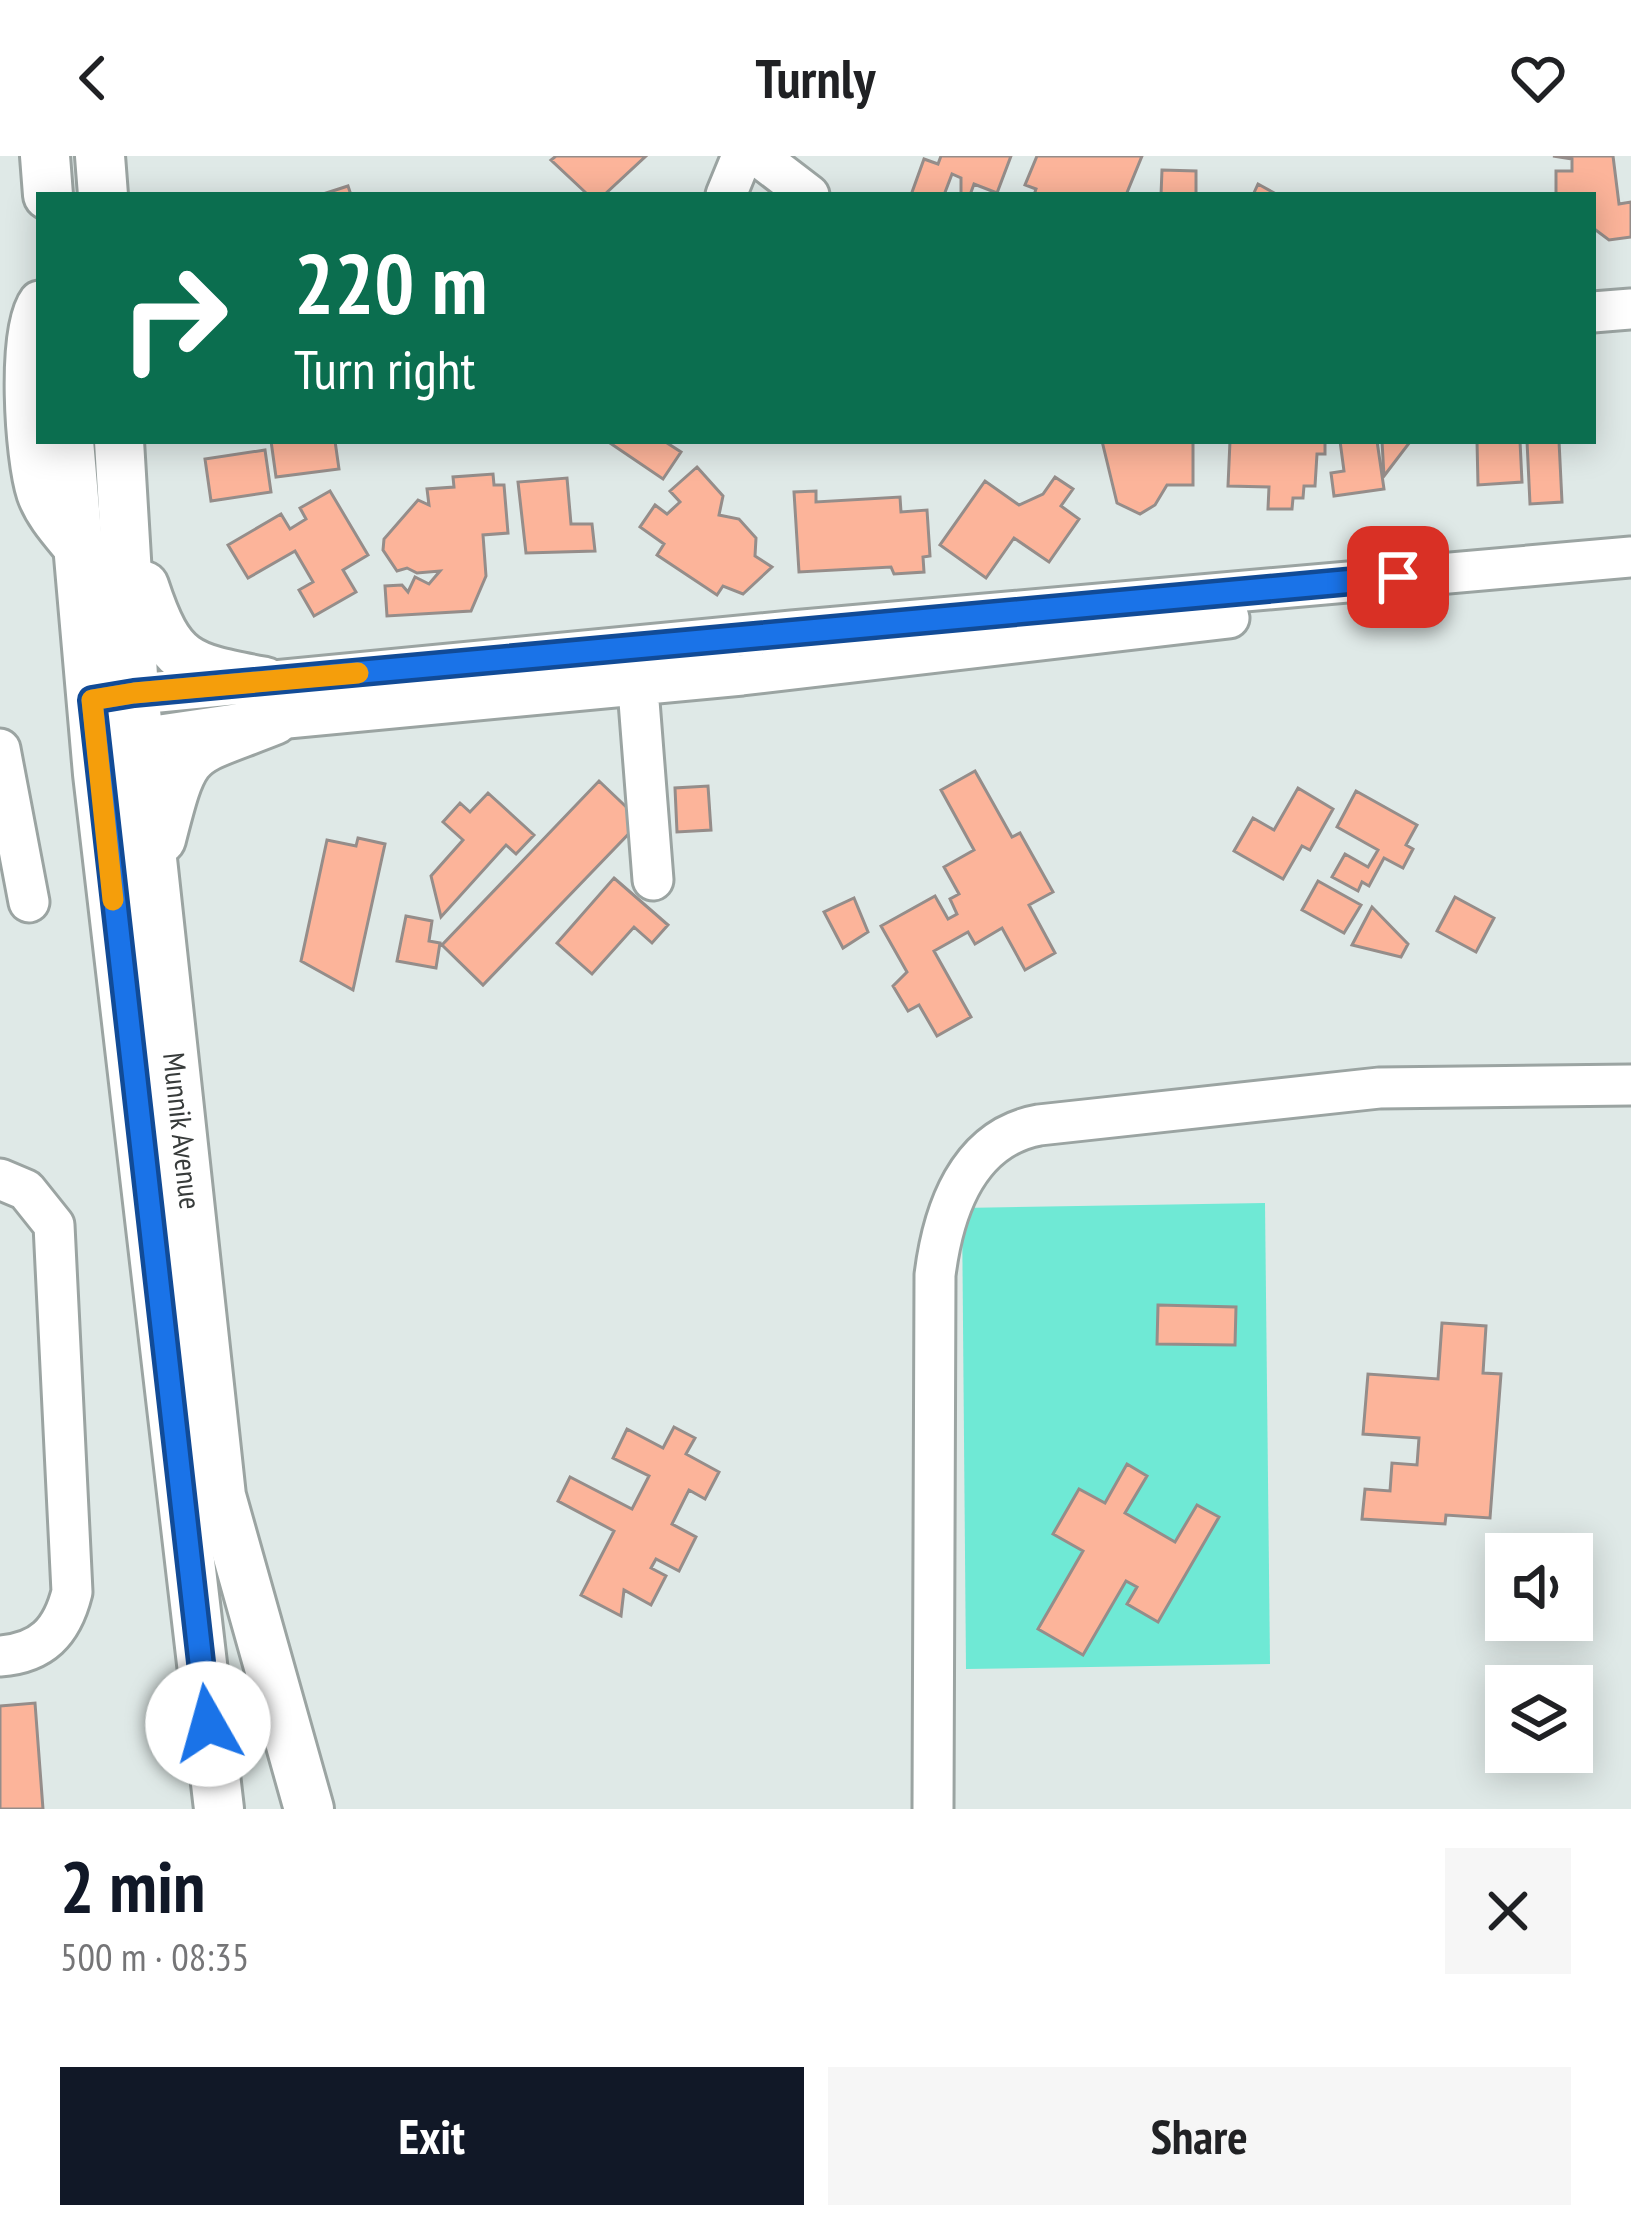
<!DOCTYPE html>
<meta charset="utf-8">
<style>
body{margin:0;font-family:"PT Sans Narrow",sans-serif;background:#f6f6f6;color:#202124;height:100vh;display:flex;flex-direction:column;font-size:45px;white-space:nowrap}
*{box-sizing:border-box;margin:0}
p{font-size:39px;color:#757577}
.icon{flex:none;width:66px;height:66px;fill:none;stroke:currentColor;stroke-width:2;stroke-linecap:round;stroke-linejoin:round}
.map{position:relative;height:1653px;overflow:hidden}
.drawer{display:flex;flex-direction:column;background:#fff;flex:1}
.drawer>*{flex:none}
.hud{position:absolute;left:36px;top:36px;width:1560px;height:252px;border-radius:0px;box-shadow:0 6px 30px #0003;background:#0b6e4f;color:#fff;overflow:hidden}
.fabs{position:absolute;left:1485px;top:1377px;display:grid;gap:24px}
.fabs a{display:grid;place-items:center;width:108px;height:108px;border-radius:0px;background:#fff;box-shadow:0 6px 30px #0003;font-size:60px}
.pin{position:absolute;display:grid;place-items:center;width:102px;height:102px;color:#fff;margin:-51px;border-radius:24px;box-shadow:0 6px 18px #0006}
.me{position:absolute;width:132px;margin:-66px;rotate:353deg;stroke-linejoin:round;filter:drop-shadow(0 0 9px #0008)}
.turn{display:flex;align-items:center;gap:42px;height:252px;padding:0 60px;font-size:54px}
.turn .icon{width:156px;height:156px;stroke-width:2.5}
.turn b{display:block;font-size:84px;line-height:102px}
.round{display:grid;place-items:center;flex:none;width:126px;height:126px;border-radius:0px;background:#f6f6f6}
.headline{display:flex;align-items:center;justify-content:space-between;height:204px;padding:0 60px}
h1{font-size:72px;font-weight:700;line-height:90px;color:#111827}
.cta{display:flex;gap:24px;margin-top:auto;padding:24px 60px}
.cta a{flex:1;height:138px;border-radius:0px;background:#111827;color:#fff;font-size:48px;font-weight:700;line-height:138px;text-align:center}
.cta a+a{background:#f6f6f6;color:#202124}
header{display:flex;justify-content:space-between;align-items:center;height:156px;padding:0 60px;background:#fff;font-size:54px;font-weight:700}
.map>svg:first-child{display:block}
.green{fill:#6fe9d5}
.building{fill:#fcb49a;stroke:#958d8a;stroke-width:3}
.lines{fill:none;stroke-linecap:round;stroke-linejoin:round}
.minor-casing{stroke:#9ba4a2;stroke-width:45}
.major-casing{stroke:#9ba4a2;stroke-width:54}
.minor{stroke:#fff;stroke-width:39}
.major{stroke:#fff;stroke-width:48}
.route-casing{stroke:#114b97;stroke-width:30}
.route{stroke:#1a73e8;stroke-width:21}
.slow{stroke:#f59e0b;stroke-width:21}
.labels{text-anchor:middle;stroke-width:10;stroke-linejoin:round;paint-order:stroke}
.street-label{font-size:30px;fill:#373b3a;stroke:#ecf6f4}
</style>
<header><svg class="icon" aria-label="back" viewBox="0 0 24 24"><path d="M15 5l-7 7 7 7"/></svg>Turnly<svg class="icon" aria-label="heart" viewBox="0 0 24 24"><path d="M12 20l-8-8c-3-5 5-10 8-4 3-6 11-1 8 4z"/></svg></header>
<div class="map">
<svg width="1631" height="1653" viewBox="0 0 1631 1653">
<rect width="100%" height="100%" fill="#dfe9e7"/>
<path class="green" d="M1265,1047L1270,1508L966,1513L962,1052Z"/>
<path class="building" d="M556,0H646L604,39H581L585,36L551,4Z
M941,0H1011L997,37L974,28L970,39L961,37V22L952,18L944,39H911L924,3L938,8Z
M1037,0H1142L1126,39H1034L1036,33L1025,29Z
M1553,0H1613L1619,48L1631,46V81L1609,84L1593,72V39H1556V15H1572V3Z
M1162,14L1196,15V39H1161Z
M1258,28L1278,39H1253Z
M348,30L351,39H320Z
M271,285H335L339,313L276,321Z
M607,285H664L681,296L663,323Z
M1102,285H1193V329H1167L1155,349L1140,358L1117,347Z
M1230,285H1325V298H1317L1315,330H1304L1303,342H1293L1292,353H1268L1269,331L1228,330Z
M1340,285H1377L1384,333L1334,340L1331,317L1344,315Z
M1382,285L1410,286L1384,320Z
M1477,285H1520L1522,326L1478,329Z
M1527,285H1559L1562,346L1530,348Z
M265,294L271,336L211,345L205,303Z
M697,311L723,340L719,359L739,363L756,382L755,400L772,411L743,438L723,430L717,439L657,399L664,388L640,371L655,349L667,358L680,346L670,335Z
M493,318L494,329H504L508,377L483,379L486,420L471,455L387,460L385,430L402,429L408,436L415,421L429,428L440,415L417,417L407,412L397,415L383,394L384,383L418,344L429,349L427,333L454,331L453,321Z
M1055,321L1073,333L1061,350L1079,363L1049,406L1014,382L986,422L940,389L985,325L1019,349L1043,338Z
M567,322L571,368H592L595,395L526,397L518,326Z
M330,335L368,399L343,414L356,436L314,460L299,434L313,426L295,395L248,422L228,389L281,358L290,373L306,363L300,352Z
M816,335V346L900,341L901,356L927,354L930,400L923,401L924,416L894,418L891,411L799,416L794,336Z
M975,615L1012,681L1020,677L1053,736L1029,749L1055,797L1025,814L1002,772L975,788L968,776L934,795L971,861L937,880L919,849L908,855L893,830L907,816L881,770L935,740L948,763L957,758L950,743L959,738L944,711L974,694L941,634Z
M599,625L641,665L483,829L442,789Z
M708,630L711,674L677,676L675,632Z
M1298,632L1333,653L1310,694L1302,690L1283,723L1234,695L1253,662L1274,674Z
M1356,635L1417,669L1406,689L1413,693L1403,712L1384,702L1369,730L1362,726L1358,735L1332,721L1345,698L1368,711L1378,694L1337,671Z
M488,637L534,679L516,698L506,689L441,761L431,720L463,684L443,666L460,647L470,656Z
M358,682L385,688L353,834L301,805L327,684L356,690Z
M614,722L668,769L652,787L634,771L592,818L557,787Z
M1318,725L1361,749L1344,777L1302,754Z
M1455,741L1494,762L1476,796L1437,775Z
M854,742L868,776L843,792L824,756Z
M1372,751L1408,788L1401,801L1352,789Z
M406,760L432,765L429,785L440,787L436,812L397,805Z
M1158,1149L1236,1151L1235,1189L1157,1188Z
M1442,1167L1486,1170L1483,1217L1501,1218L1490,1362L1446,1359L1445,1368L1362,1363L1365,1333L1390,1335L1392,1307L1417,1309L1419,1282L1363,1278L1368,1218L1438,1223Z
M674,1271L695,1282L686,1298L719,1316L705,1343L689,1334L672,1368L696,1381L679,1415L656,1403L651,1412L666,1420L651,1449L624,1434L621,1460L581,1439L614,1375L558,1345L570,1321L632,1353L649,1320L613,1302L627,1273L663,1292Z
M1127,1308L1147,1320L1125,1357L1175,1386L1197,1349L1219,1361L1158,1466L1127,1448L1137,1431L1126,1425L1083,1499L1038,1473L1083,1395L1053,1378L1079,1333L1105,1347Z
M35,1547L43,1653H0V1550Z"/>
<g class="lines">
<g class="minor-casing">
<path id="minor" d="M758,0L809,39
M726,39L742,0
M39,145C17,174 25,302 37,338C45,361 64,380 79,399
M1593,156L1631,153
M636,507L653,724
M107,541L792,475L1631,401
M113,586L256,565L742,519L1229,462
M0,593L29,746
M0,1023L26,1034L54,1069L72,1436C62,1476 42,1497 0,1500
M933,1653L935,1119C943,1056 967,982 1039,969L1379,932L1631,929"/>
</g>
<g class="major-casing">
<g id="major">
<path d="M45,0L48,39"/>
<path d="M100,0L103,39"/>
<path d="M69,285L98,618L219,1653"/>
<path id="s1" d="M119,285L134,537L221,1340L309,1653"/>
<path d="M144,430C170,509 186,511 265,526"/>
<path d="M161,683C186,585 184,600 274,564"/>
</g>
</g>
<use href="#minor" class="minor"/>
<use href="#major" class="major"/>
</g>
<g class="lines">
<g class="route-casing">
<path id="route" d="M208,1568L92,544L134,537L1398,421"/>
</g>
<use href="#route" class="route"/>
<path class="slow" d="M113,744L92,544L134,537L358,517"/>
</g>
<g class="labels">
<g class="street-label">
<text dy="10" stroke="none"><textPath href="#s1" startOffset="693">Munnik Avenue</textPath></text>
</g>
</g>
</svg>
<div class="fabs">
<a><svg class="icon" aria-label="sound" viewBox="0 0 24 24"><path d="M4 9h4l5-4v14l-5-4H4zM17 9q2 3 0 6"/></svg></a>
<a><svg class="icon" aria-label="layers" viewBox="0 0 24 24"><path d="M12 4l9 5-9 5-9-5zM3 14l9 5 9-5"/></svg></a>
</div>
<div class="pin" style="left:1398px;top:421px;background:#d93025"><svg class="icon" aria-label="arrive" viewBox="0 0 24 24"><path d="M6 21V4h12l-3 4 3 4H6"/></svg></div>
<svg class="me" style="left:208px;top:1568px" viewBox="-20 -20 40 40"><circle r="19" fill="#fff"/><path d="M0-13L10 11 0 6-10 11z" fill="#1a73e8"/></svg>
<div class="hud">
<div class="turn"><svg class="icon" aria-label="right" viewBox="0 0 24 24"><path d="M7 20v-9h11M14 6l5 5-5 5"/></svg><div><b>220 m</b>Turn right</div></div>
</div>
</div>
<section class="drawer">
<div class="headline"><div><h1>2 min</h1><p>500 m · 08:35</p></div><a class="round"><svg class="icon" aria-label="close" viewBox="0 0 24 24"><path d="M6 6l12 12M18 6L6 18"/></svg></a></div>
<div class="cta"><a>Exit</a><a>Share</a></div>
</section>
